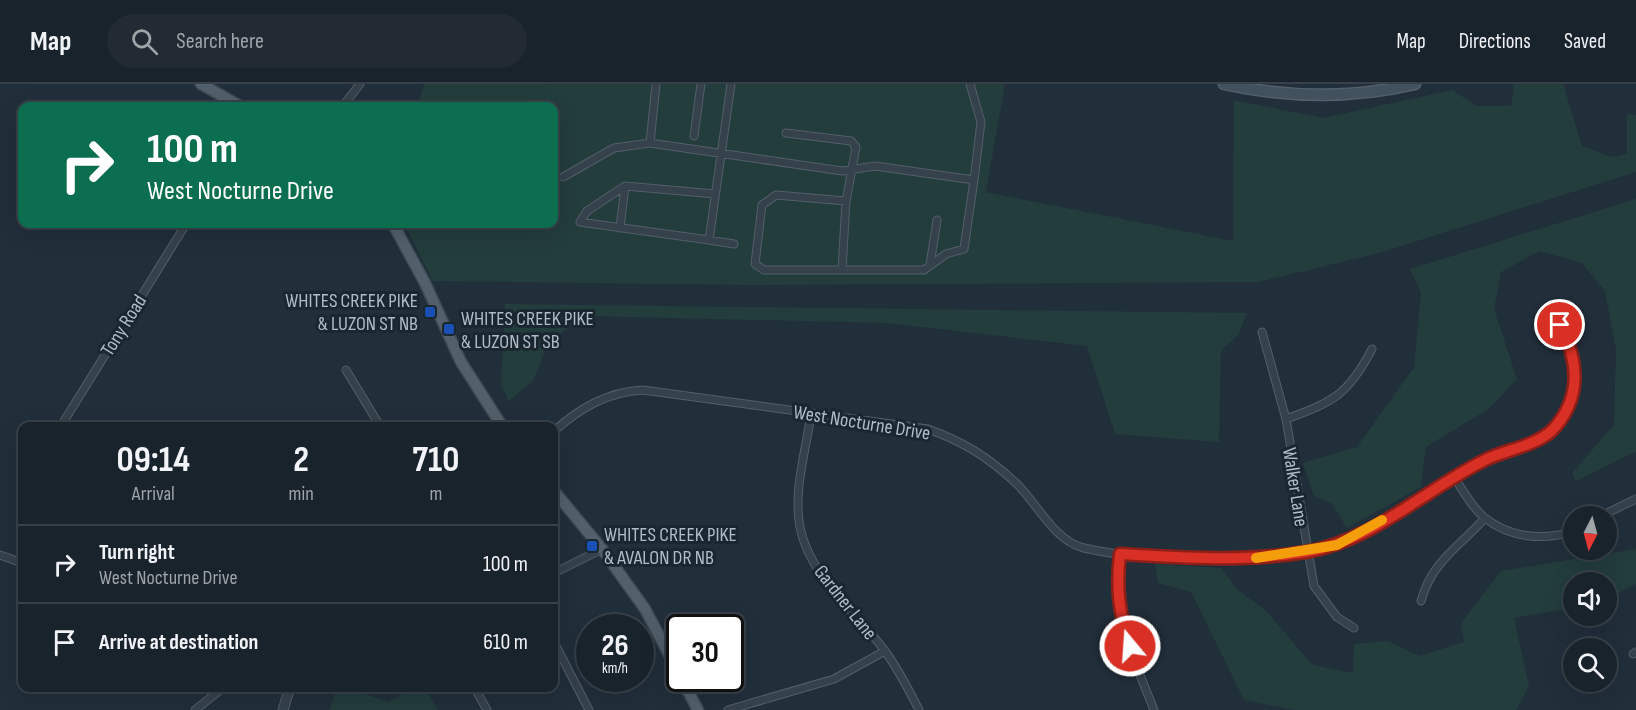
<!DOCTYPE html>
<style>
body{margin:0;font-family:"Sofia Sans Condensed",sans-serif;background:#222b34;color:#f1f3f6;height:100vh;display:flex;flex-direction:column;font-size:22px;white-space:nowrap}
*{box-sizing:border-box;margin:0}
p{font-size:20px;color:#9fa4a9}
.icon{flex:none;width:33px;height:33px;fill:none;stroke:currentColor;stroke-width:2;stroke-linecap:round;stroke-linejoin:round}
.map{position:relative;flex:1;overflow:hidden}
.panel{position:absolute;left:18px;top:338px;width:540px;height:270px;display:flex;flex-direction:column;background:#19232c;border-radius:12px;box-shadow:0 6px 24px #0002,0 0 0 2px #374048}
.panel>*{flex:none}
.top-card{position:absolute;left:18px;top:18px;width:540px;height:126px;border-radius:12px;box-shadow:0 6px 24px #0002,0 0 0 2px #374048;background:#0b6e4f;color:#fff;overflow:hidden}
.needle{width:39px;rotate:186deg}
.buttons{position:absolute;left:1563px;top:422px;display:grid;gap:12px}
.buttons a{display:grid;place-items:center;width:54px;height:54px;border-radius:50%;background:#19232c;box-shadow:0 6px 24px #0002,0 0 0 2px #374048;font-size:30px}
.speed{position:absolute;left:576px;top:530px;display:flex;gap:12px;font-size:30px;font-weight:700;text-align:center}
.speed>*{display:grid;place-content:center;width:78px;height:78px;border-radius:50%;background:#19232c;box-shadow:0 6px 24px #0002,0 0 0 2px #374048;line-height:1}
.speed small{font-size:15px;font-weight:400}
.speed .limit{border:3px solid #111;border-radius:9px;background:#fff;color:#111}
.pin{position:absolute;display:grid;place-items:center;width:51px;height:51px;color:#fff;margin:-26px;border:3px solid #fff;border-radius:50%;box-shadow:0 2px 6px #0007}
.me{position:absolute;width:66px;margin:-33px;rotate:342deg;stroke-linejoin:round;filter:drop-shadow(0 0 4px #0008)}
.turn{display:flex;align-items:center;gap:21px;height:126px;padding:0 30px;font-size:27px}
.turn .icon{width:78px;height:78px;stroke-width:2.5}
.turn b{display:block;font-size:42px;line-height:51px}
.eta{display:flex;justify-content:space-evenly;align-items:center;height:102px;text-align:center}
.eta b{font-size:36px;font-weight:700;line-height:42px}
ul{padding:0;list-style:none}
li{display:flex;align-items:center;gap:18px;height:78px;padding:0 30px;border-top:2px solid #374048}
li div{flex:1}
li b{display:block;font-size:22px}
li em{font-style:normal}
header{display:flex;align-items:center;gap:36px;box-sizing:border-box;height:84px;padding:0 30px;background:#19232c;border-bottom:2px solid #374048}
header strong{font-size:28px}
nav{display:flex;gap:33px;margin-inline-start:auto;font-size:21px}
.search{width:420px;height:54px;background:#222b34;display:flex;align-items:center;gap:15px;box-sizing:border-box;padding:0 21px;border-radius:33px;color:#9fa4a9;font-size:22px}
.map>svg:first-child{display:block}
.green{fill:#233c3c}
.lines{fill:none;stroke-linecap:round;stroke-linejoin:round}
.minor-casing{stroke:#535f69;stroke-width:9}
.tertiary-casing{stroke:#535f69;stroke-width:11}
.secondary-casing{stroke:#535f69;stroke-width:13}
.primary-casing{stroke:#3e4a54;stroke-width:13}
.minor{stroke:#35414b;stroke-width:7}
.tertiary{stroke:#35414b;stroke-width:9}
.secondary{stroke:#42515e;stroke-width:10}
.primary{stroke:#52606b;stroke-width:10}
.route-casing{stroke:#8d1f18;stroke-width:15}
.route{stroke:#d93025;stroke-width:10}
.slow{stroke:#f59e0b;stroke-width:10}
.transit-dot{fill:#1a4fb4;stroke:#1a2630;stroke-width:2}
.labels{text-anchor:middle;stroke-width:6;stroke-linejoin:round;paint-order:stroke}
.poi-label{font-size:20px;fill:#b0bcc7;stroke:#1a2630;text-anchor:start}
.street-label{font-size:20px;fill:#b0bcc7;stroke:#1a2630}
</style>
<header>
<strong>Map</strong>
<div class="search"><svg class="icon" aria-label="search" viewBox="0 0 24 24"><circle cx="10" cy="10" r="6"/><path d="M15 15l6 6"/></svg>Search here</div>
<nav><a>Map</a><a>Directions</a><a>Saved</a></nav>
</header>
<div class="map">
<svg width="1636" height="626" viewBox="0 0 1636 626">
<rect width="100%" height="100%" fill="#212f3b"/>
<path class="green" d="M424,0H1005L986,108L1233,157L1234,16L1323,34L1453,6L1476,22H1511L1514,0H1563L1582,62L1612,73L1627,70V30L1636,31V88L1379,169L1259,198L747,201L433,197L404,140H554V22H418Z
M1636,115V367L1576,397L1572,389L1614,341L1616,266L1605,207L1582,179L1539,167L1501,188L1494,225L1517,295L1490,324L1426,363L1421,403L1347,444L1332,420L1314,412L1303,379L1357,363L1414,283L1421,209L1410,185Z
M505,220L1247,229L1239,250L1221,267L1219,358L1115,350L1087,262L886,239L585,232L549,257L533,297L509,317L501,301Z
M1636,465V500L1607,515L1606,498H1574L1573,524L1514,534L1529,602L1516,626H1296L1244,616L1191,508L1158,499L1155,480L1221,484L1238,506L1264,525L1313,581L1353,589L1354,560L1388,557L1419,572L1464,558L1461,539L1501,487Z
M337,603H347L388,618L414,603H425L438,626H329Z"/>
<g class="lines">
<g class="minor-casing">
<path id="minor" d="M656,0L650,59L842,87L875,82L974,96L981,38L970,0
M731,0L709,156L734,160
M343,22L360,0
M786,49L851,57L856,63L846,117L776,111L762,121L755,180L764,186H924L946,170L964,165L974,96
M694,52L701,0
M563,93L614,64L650,59
M620,144L625,102
M709,156L580,138L587,127L625,102L715,110
M930,181L937,136
M842,186L846,117
M1262,248L1286,335L1314,502L1337,533L1354,544
M346,286L380,342
M811,330C806,366 793,407 800,443C809,492 857,529 885,567C898,585 909,606 919,626
M1286,335C1333,318 1348,311 1372,265
M61,342L186,140
M554,347C580,324 607,308 643,306L928,345C964,358 988,373 1016,399C1037,419 1054,457 1084,464C1151,479 1272,482 1337,461C1352,457 1364,447 1377,439C1405,422 1433,403 1463,388C1492,373 1527,365 1553,345C1558,342 1561,336 1564,331C1586,295 1569,259 1551,225
M1454,393C1463,406 1472,424 1485,434C1510,454 1544,457 1574,447
M1601,432L1636,415
M1120,470C1112,532 1132,570 1154,626
M0,471L22,479
M554,489L602,465
M1421,517C1432,477 1459,463 1485,434
M554,558L589,626
M1633,570L1636,568
M474,603L487,626
M195,626L224,603
M728,626L834,595L885,567"/>
</g>
<g class="tertiary-casing">
<path id="tertiary" d="M283,626L290,603"/>
</g>
<g class="secondary-casing">
<path id="secondary" d="M1224,0C1288,14 1351,15 1415,0"/>
</g>
<g class="primary-casing">
<path id="primary" d="M201,0L240,22
M393,140L425,199L461,278L502,342
M554,407L602,465L645,525L680,591
M681,594L698,626"/>
</g>
<use href="#minor" class="minor"/>
<use href="#tertiary" class="tertiary"/>
<use href="#secondary" class="secondary"/>
<use href="#primary" class="primary"/>
</g>
<g class="lines">
<g class="route-casing">
<path id="route" d="M1130,562C1119,530 1116,504 1120,470C1183,474 1244,478 1306,468C1373,457 1427,404 1487,375C1508,365 1541,361 1556,342C1582,311 1578,275 1560,241"/>
</g>
<use href="#route" class="route"/>
<path class="slow" d="M1256,474L1337,461L1382,436"/>
</g>
<g class="transit-dot">
<rect x="424" y="222" width="12" height="12" rx="3"/>
<rect x="443" y="239" width="12" height="12" rx="3"/>
<rect x="586" y="456" width="12" height="12" rx="3"/>
</g>
<g class="labels">
<g class="poi-label">
<text x="418" y="223" text-anchor="end">WHITES CREEK PIKE<tspan x="418" dy="23">&amp; LUZON ST NB</tspan></text>
<text x="461" y="241">WHITES CREEK PIKE<tspan x="461" dy="23">&amp; LUZON ST SB</tspan></text>
<text x="604" y="457">WHITES CREEK PIKE<tspan x="604" dy="23">&amp; AVALON DR NB</tspan></text>
</g>
<g class="street-label">
<text transform="translate(123 241) rotate(-58)" y="7">Tony Road</text>
<text transform="translate(862 338) rotate(9)" y="7">West Nocturne Drive</text>
<text transform="translate(1296 403) rotate(81)" y="7">Walker Lane</text>
<text transform="translate(846 518) rotate(52)" y="7">Gardner Lane</text>
</g>
</g>
</svg>
<div class="buttons">
<a><svg class="needle" viewBox="-14 -14 28 28"><path d="M0-13l5 13h-10z" fill="#e53935"/><path d="M0 13l5-13h-10z" fill="#9fa4a9"/></svg></a>
<a><svg class="icon" aria-label="sound" viewBox="0 0 24 24"><path d="M4 9h4l5-4v14l-5-4H4zM17 9q2 3 0 6"/></svg></a>
<a><svg class="icon" aria-label="search" viewBox="0 0 24 24"><circle cx="10" cy="10" r="6"/><path d="M15 15l6 6"/></svg></a>
</div>
<div class="speed"><div>26<small>km/h</small></div><div class="limit">30</div></div>
<div class="pin" style="left:1560px;top:241px;background:#d93025"><svg class="icon" aria-label="arrive" viewBox="0 0 24 24"><path d="M6 21V4h12l-3 4 3 4H6"/></svg></div>
<svg class="me" style="left:1130px;top:562px" viewBox="-20 -20 40 40"><circle r="17" fill="#d93025" stroke="#fff" stroke-width="3"/><path d="M0-11L8 9 0 5-8 9z" fill="#fff"/></svg>
<div class="top-card">
<div class="turn"><svg class="icon" aria-label="right" viewBox="0 0 24 24"><path d="M7 20v-9h11M14 6l5 5-5 5"/></svg><div><b>100 m</b>West Nocturne Drive</div></div>
</div>
<section class="panel">
<div class="eta">
<div><b>09:14</b><p>Arrival</p></div>
<div><b>2</b><p>min</p></div>
<div><b>710</b><p>m</p></div>
</div>
<ul>
<li><svg class="icon" aria-label="right" viewBox="0 0 24 24"><path d="M7 20v-9h11M14 6l5 5-5 5"/></svg><div><b>Turn right</b><p>West Nocturne Drive</p></div><em>100 m</em></li>
<li><svg class="icon" aria-label="arrive" viewBox="0 0 24 24"><path d="M6 21V4h12l-3 4 3 4H6"/></svg><div><b>Arrive at destination</b></div><em>610 m</em></li>
</ul>
</section>
</div>
